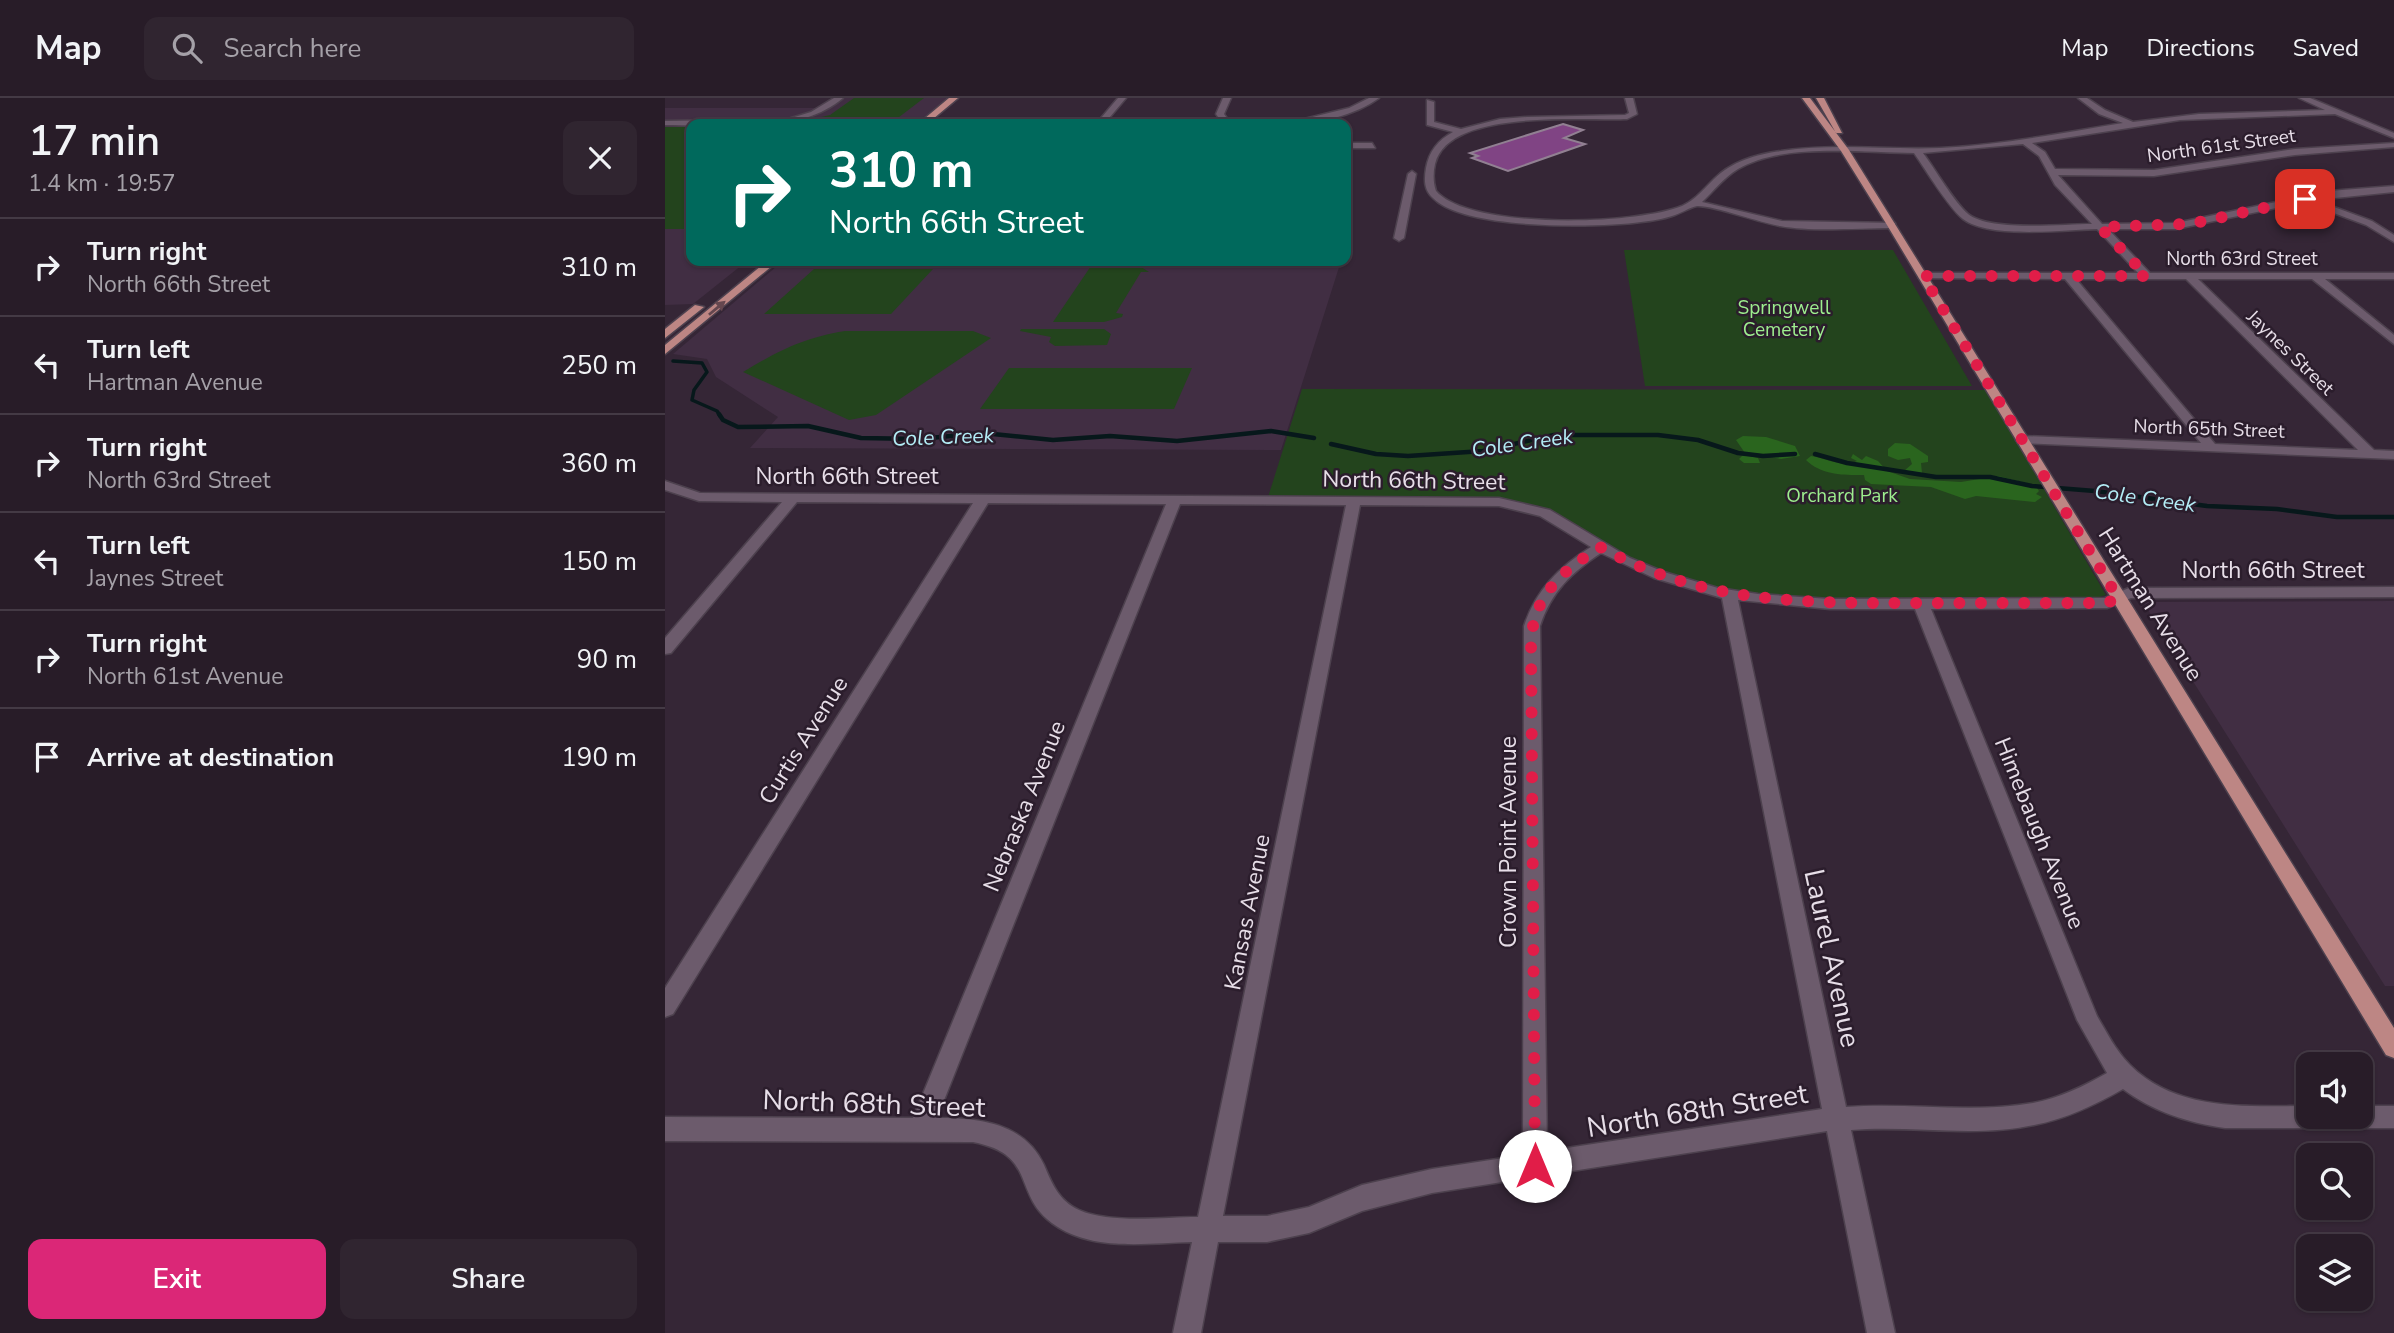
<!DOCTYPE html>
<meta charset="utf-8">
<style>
body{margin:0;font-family:"Nunito Sans",sans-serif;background:#302530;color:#f1f3f6;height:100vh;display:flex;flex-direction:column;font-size:26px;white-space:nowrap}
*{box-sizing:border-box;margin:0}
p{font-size:23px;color:#a5a1a8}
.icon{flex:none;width:38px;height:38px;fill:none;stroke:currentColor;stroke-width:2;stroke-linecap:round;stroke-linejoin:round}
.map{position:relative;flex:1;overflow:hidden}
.panel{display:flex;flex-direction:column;background:#281c28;width:665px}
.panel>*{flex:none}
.guide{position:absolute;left:21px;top:21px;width:665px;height:147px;border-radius:14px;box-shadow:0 2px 5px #0004,0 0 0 2px #443a45;background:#00695c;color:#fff;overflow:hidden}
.tools{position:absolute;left:1631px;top:954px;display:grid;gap:14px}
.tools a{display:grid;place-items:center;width:77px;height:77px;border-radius:14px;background:#281c28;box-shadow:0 2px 5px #0004,0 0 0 2px #443a45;font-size:35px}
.pin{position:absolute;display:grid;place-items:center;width:60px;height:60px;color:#fff;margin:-30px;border-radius:14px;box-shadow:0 4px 10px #0006}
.me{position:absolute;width:77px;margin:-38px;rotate:0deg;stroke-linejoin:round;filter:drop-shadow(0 0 5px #0008)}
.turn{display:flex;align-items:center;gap:24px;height:147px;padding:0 28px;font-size:32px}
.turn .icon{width:91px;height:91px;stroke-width:2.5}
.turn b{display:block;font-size:49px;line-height:60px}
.round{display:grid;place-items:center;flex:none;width:74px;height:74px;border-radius:14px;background:#302530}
.summary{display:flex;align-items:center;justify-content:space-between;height:119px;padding:0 28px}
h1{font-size:42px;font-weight:600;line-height:52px}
.primary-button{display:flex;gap:14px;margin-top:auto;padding:14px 28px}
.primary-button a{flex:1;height:80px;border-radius:14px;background:#db2777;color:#fff;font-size:28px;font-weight:600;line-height:80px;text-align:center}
.primary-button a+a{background:#302530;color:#f1f3f6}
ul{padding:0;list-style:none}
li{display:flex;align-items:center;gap:21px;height:98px;padding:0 28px;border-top:2px solid #443a45}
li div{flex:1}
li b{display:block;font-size:26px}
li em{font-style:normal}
header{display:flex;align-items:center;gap:42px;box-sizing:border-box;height:98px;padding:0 35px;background:#281c28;border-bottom:2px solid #443a45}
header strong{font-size:33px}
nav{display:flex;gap:38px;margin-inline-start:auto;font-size:24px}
.search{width:490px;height:63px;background:#302530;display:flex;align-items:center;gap:18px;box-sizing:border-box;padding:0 24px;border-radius:14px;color:#a5a1a8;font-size:26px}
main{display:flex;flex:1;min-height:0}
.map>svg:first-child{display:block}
.built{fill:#412e43}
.green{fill:#23441d}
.forest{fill:#2a651e}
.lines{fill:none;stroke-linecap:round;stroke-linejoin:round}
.stream-far1{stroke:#07181b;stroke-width:3.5}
.stream{stroke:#07181b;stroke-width:4.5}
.building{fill:#804484;stroke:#918092;stroke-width:2}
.minor-casing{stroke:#4d414e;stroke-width:3}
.major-casing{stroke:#4d414e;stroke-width:3}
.minor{fill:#6c5b6c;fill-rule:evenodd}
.major{fill:#bd8684;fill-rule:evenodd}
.oneway{fill:#65474f}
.route{stroke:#e11d48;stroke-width:12;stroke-dasharray:0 21.6}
.labels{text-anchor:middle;stroke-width:5;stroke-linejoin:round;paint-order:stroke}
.far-street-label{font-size:19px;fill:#e7dee8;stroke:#2b1d2c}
.far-park-label{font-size:19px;fill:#9dee8e;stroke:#2b1d2c}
.far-water-label{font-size:21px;font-style:italic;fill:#b3edf6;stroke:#2b1d2c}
.street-label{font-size:23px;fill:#e7dee8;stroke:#2b1d2c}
.near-street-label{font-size:28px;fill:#e7dee8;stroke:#2b1d2c}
</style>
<header>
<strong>Map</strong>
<div class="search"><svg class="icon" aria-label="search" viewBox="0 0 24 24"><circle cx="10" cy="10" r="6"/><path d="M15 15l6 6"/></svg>Search here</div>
<nav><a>Map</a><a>Directions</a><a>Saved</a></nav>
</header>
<main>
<section class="panel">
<div class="summary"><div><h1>17 min</h1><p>1.4 km · 19:57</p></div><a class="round"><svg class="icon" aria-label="close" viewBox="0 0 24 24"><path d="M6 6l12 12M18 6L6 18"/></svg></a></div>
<ul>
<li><svg class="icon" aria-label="right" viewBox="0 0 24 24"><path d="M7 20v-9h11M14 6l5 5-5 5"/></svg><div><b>Turn right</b><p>North 66th Street</p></div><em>310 m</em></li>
<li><svg class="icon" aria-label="left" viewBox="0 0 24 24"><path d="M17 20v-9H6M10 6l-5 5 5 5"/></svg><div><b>Turn left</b><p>Hartman Avenue</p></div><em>250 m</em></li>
<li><svg class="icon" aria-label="right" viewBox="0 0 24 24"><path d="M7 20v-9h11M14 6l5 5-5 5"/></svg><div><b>Turn right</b><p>North 63rd Street</p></div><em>360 m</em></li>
<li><svg class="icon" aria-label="left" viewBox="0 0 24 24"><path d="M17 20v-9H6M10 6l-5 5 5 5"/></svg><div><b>Turn left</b><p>Jaynes Street</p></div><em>150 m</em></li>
<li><svg class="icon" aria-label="right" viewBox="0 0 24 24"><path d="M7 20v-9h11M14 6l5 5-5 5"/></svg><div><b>Turn right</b><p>North 61st Avenue</p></div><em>90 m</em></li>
<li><svg class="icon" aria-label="arrive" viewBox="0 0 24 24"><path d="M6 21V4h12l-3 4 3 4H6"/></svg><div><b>Arrive at destination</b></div><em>190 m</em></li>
</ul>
<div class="primary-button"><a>Exit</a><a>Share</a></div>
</section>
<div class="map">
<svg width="1729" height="1235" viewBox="0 0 1729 1235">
<rect width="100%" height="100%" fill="#352636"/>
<path class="built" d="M180,0H283L250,26H26V163H82L28,206L0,207V10H165Z
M118,163H676L616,352L85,350L113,319L51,279L42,261L8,256Z
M1729,503V888H1720L1478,504Z"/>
<path class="green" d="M189,0H259L225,26H127L165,17Z
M0,29H26V131H0Z
M1228,152L1307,288H980L959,152Z
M428,165L473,167L484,174H476L451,215L458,216L457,219L439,224H388Z
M149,171H268L226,216H99Z
M356,231H439L446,236L442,247L390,248L384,244L386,239L355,233Z
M180,233H308L326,240L211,317L184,322L78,274C115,252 138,240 180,233Z
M344,270H527L509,311H315Z
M637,291L1321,292L1441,497L1431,500L1141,501L1067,492L1044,488L975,465L875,408L821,399H603Z"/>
<path class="forest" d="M1078,338L1101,339L1130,348L1135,358L1116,361L1087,356L1085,358L1093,360L1095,365H1079L1074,361L1080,355L1071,342Z
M1230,345L1245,346L1263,358V364L1256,365L1257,375L1239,373L1247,366L1245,360L1233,362L1223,358V351Z
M1188,356L1197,362L1201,358L1213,363L1222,373L1245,381L1296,384L1333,378L1370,387L1374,393L1371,396L1377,399L1370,404L1311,398L1300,401L1266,389L1206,386L1200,382L1199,377C1181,377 1157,378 1141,362L1146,358C1161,360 1176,370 1192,363L1186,360Z"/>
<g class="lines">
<path class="stream-far1" d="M8,263L37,265L42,274L29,292L27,302L52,313L55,318"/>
<path class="stream" d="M54,316L58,322L73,329L143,328L196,340L254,341L318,335L388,342L445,338L512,343L606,333L649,340
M666,346L711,356L743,358L818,353L889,337H993L1033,342L1073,355L1098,358L1130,356
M1150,356L1182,365L1271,379H1325L1367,388L1430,393L1542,408L1612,411L1672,419H1729"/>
</g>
<path class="building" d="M898,26L918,32L899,40L920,46L843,73L807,60L813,58L805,55Z"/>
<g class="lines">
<g class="minor-casing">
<path id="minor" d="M169,0H178C134,38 54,27 0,27V23L123,21L146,14Z
M453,0H461L439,26H431Z
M558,0H566L559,16L566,26H558L551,16Z
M704,0H714C690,18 648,27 619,26L684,10Z
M960,0H968L972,16L962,21C917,23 783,10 770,66C768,75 768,84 771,93C805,132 971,127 1017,108C1030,102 1039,91 1049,81C1067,63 1092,56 1116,53C1169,45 1222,52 1275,50C1337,47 1396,35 1458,25L1434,16L1413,0H1422L1440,12L1468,24L1534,16L1660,12L1634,0H1645L1729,35V40L1670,16L1515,22L1367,45L1380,54L1390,71L1489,72L1630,51L1729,45V49L1630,57L1489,78L1393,77L1437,126L1511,125L1664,93L1729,88V94L1650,102L1707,123L1729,137V144L1701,127L1639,104L1511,131H1443L1485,175H1729V181H1660L1729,237V246L1647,181H1533L1709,352L1729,353V361L1353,345L1351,342L1358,338L1536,345L1400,181L1254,180L1253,178L1258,175H1473L1432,131C1399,132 1324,141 1298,121C1283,109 1261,72 1249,55C1198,55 1119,44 1073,71C1058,80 1049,93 1037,104L1117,123L1230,125V129L1227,130C1193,130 1147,134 1115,128C1096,125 1047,107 1032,108C1025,109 1015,116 1007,118C998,121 986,123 976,124C933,130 798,132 768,100C759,92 759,82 761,70C764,53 773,42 788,34L762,27V2L769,4V24L796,31L835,21L862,19L960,17L964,15ZM1358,46L1374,58L1390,87L1427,126C1398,126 1325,134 1303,116C1289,104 1270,71 1258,55ZM1411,181H1521L1693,352L1550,346Z
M707,45L710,50H681V45Z
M747,73L751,76L739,140L734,143L729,140L743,76Z
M0,383L35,395L834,400L885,412L965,460L999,474L1053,490L1093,496L1165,501L1440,500L1464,490L1729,489V499L1466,500L1442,510L1266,511L1432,918C1442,935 1451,953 1465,967C1512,1014 1583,1008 1643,1008V1018H1696V1008H1729V1030H1560C1524,1025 1487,1013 1458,991C1430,1007 1401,1021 1369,1027C1309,1040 1246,1027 1186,1032L1230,1235H1202L1162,1033L767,1095L697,1113L644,1135L602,1144H553L536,1235H508L527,1144C480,1145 421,1155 382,1121C349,1092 370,1056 308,1044L0,1043V1019L248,1020L501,406L323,405L8,916L0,919V890L308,405L132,404L6,555L0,556V540L117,404L34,403L0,392ZM515,406L681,407L533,1119C499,1119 445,1126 414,1112C394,1103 387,1086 379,1067C359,1024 313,1020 272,1020ZM695,407L834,408L875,418L926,449C894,469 871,492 859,528L858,1057L767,1071L697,1087L644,1109L602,1118H558ZM936,455L989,480L1057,500L1157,1011L882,1053L875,528C886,494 907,474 936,455ZM1073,502L1165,511H1250L1412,922L1442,975C1419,988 1395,1000 1368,1005C1307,1016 1243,1004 1181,1009Z"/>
</g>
<g class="major-casing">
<path id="major" d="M284,0H293L262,26H253Z
M1137,0H1145L1184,52L1729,930V960L1721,957L1222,127L1176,53Z
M1151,0H1159L1177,35H1171Z
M102,163H113L0,256V247Z
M30,207L39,209L0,240V231Z"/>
</g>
<use href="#minor" class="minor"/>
<use href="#major" class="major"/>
</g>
<defs><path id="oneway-solid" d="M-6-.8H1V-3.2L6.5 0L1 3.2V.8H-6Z" transform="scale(1.75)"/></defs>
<use class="oneway" href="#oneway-solid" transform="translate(52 210) rotate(-40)"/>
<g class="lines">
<path class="route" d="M870,1068L866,542C870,495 898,473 935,449C1039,507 1141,505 1256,505C1318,505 1380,505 1442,505L1453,500L1258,178H1482L1435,129L1525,126L1640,101"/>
</g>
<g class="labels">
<g class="far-street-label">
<text transform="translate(1556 47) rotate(-8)" y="7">North 61st Street</text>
<text x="1577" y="167">North 63rd Street</text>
<text transform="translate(1626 254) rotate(44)" y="7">Jaynes Street</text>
<text transform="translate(1544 330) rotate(2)" y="7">North 65th Street</text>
</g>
<g class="far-park-label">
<text x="1119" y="216">Springwell<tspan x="1119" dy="22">Cemetery</tspan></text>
<text x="1177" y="404">Orchard Park</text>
</g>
<g class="far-water-label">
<text transform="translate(278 339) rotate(-2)" y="7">Cole Creek</text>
<text transform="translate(857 345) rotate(-8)" y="7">Cole Creek</text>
<text transform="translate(1480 400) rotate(8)" y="7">Cole Creek</text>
</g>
<g class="street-label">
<text x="182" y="386">North 66th Street</text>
<text transform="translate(749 382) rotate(1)" y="8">North 66th Street</text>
<text x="1608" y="480">North 66th Street</text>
<text transform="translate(1486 506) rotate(58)" y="8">Hartman Avenue</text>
<text transform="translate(138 642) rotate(-58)" y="8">Curtis Avenue</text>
<text transform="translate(359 708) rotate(-68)" y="8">Nebraska Avenue</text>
<text transform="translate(1375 735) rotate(68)" y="8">Himebaugh Avenue</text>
<text transform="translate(843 744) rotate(-90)" y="8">Crown Point Avenue</text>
<text transform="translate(582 814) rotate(-79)" y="8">Kansas Avenue</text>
</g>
<g class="near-street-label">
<text transform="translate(1168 860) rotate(78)" y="10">Laurel Avenue</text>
<text transform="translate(209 1005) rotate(2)" y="10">North 68th Street</text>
<text transform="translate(1032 1012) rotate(-9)" y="10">North 68th Street</text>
</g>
</g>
</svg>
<div class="tools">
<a><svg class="icon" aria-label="sound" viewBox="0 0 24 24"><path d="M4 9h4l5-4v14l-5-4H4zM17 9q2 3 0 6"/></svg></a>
<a><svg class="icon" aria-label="search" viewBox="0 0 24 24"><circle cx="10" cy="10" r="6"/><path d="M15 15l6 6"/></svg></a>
<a><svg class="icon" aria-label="layers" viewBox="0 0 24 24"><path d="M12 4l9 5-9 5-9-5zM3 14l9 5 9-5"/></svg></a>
</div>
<div class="pin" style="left:1640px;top:101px;background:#d93025"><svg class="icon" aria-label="arrive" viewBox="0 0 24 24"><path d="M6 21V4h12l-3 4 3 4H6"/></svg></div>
<svg class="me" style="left:870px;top:1068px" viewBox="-20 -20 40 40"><circle r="19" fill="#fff"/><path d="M0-13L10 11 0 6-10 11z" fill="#e11d48"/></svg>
<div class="guide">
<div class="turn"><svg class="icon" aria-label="right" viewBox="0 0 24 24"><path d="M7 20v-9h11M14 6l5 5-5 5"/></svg><div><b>310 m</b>North 66th Street</div></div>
</div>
</div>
</main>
